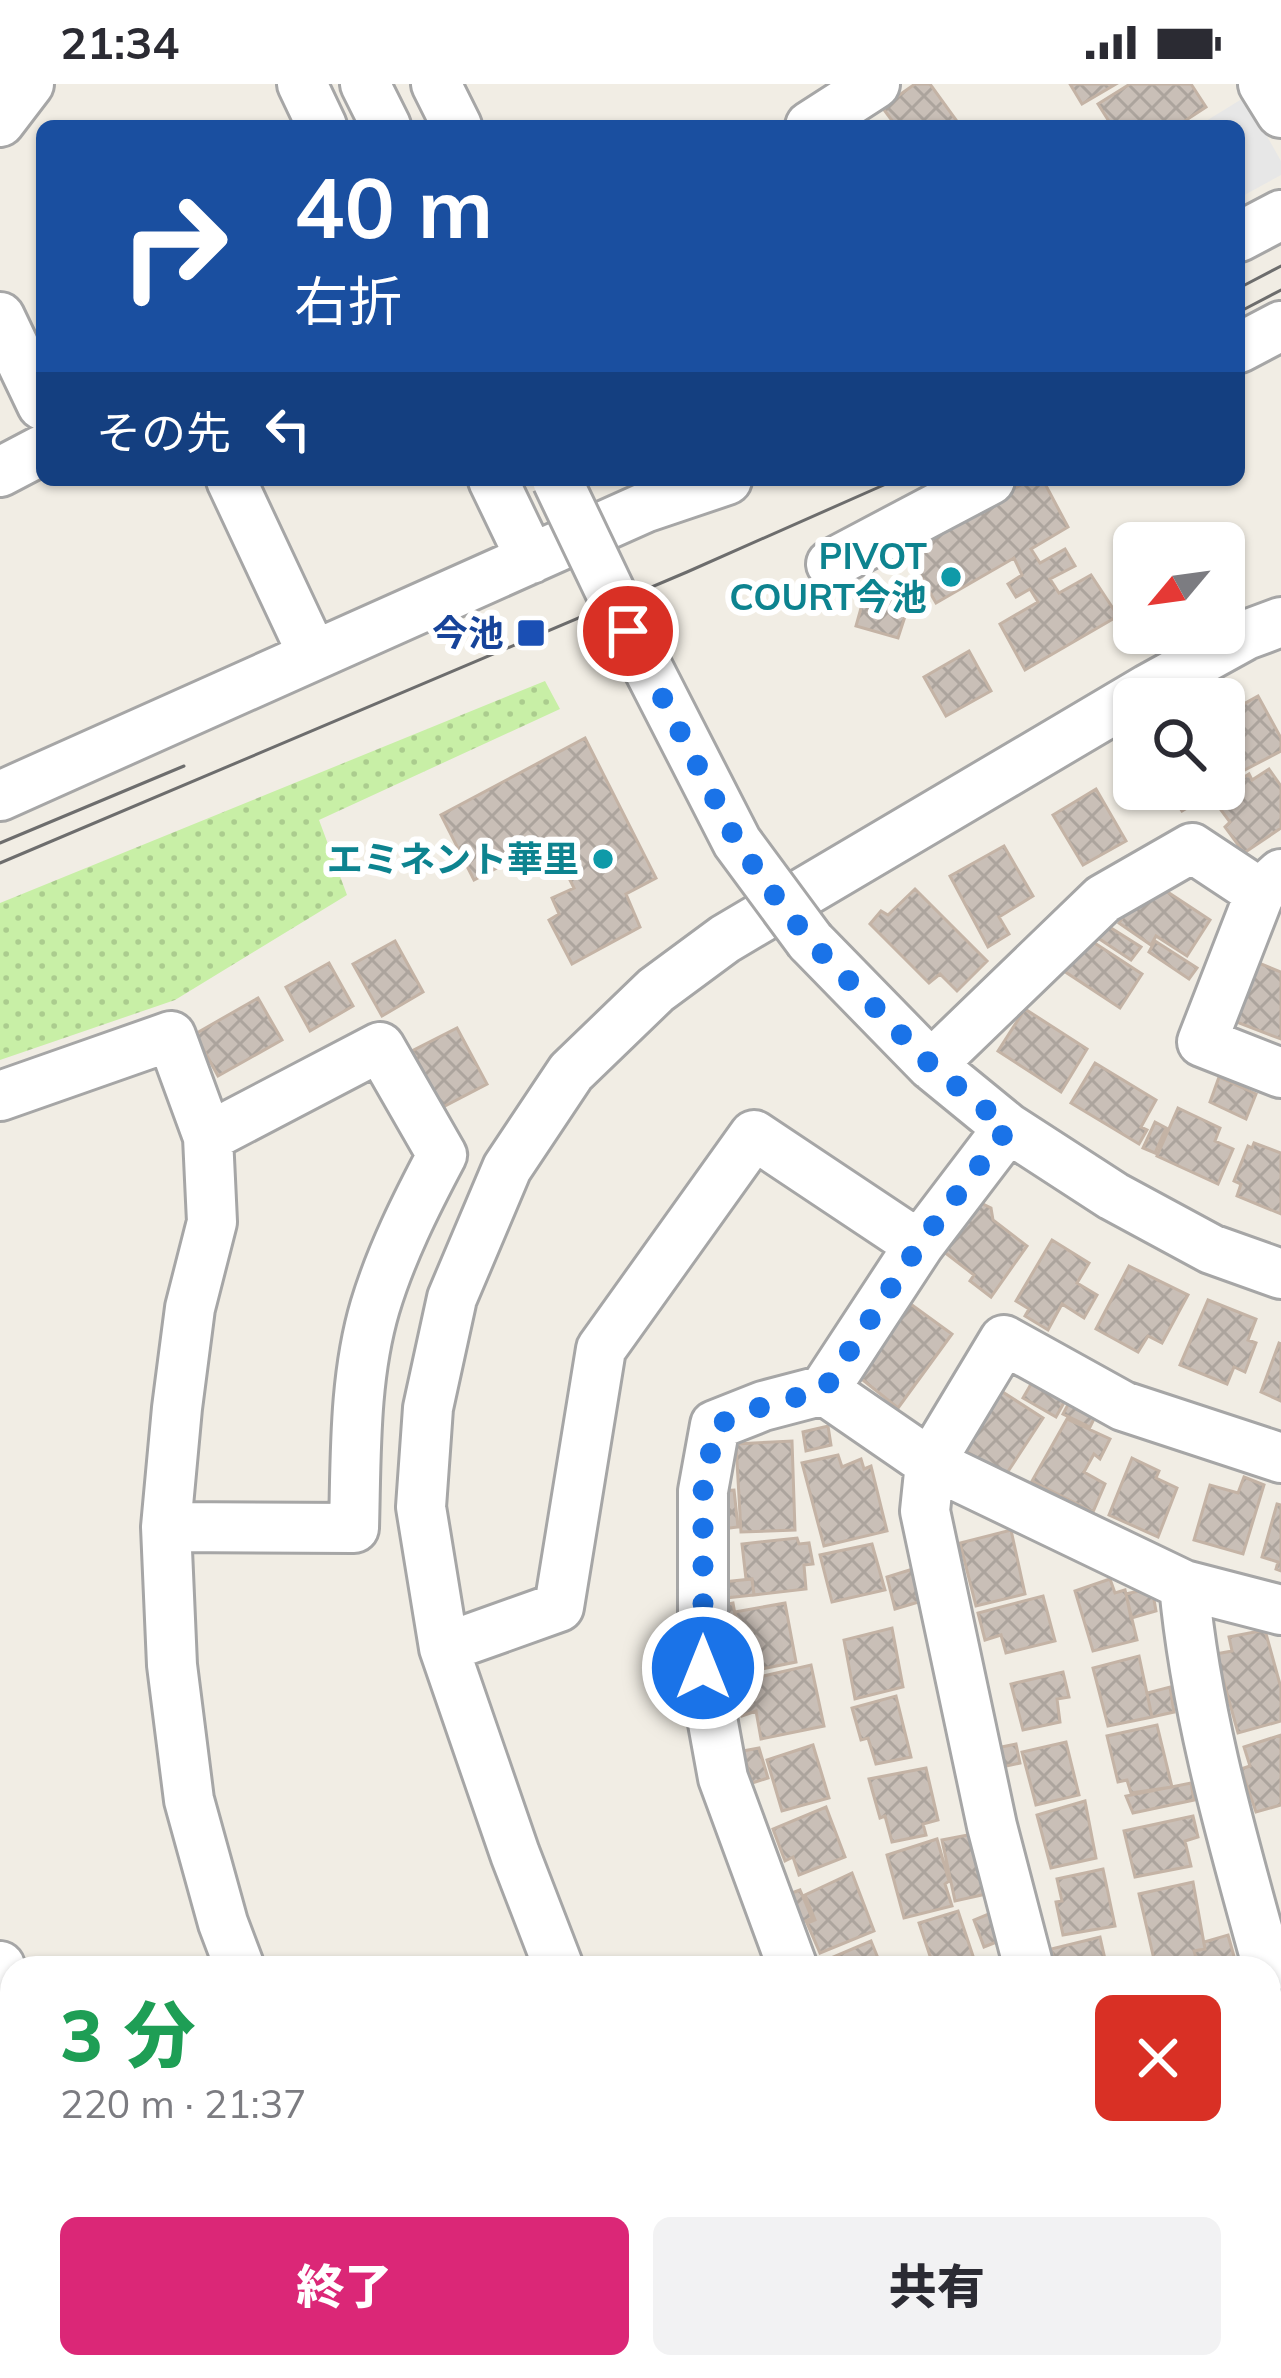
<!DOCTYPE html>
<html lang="ja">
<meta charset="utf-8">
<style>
body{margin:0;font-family:Mulish,"Noto Sans JP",sans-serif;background:#f2f2f3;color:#2b2b33;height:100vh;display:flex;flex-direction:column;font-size:45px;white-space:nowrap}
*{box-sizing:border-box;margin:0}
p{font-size:39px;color:#7c7c81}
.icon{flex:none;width:66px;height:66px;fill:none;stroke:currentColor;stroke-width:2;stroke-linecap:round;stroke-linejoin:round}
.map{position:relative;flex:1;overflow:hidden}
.details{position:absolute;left:0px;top:1872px;width:1281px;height:423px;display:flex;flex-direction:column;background:#fff;border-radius:36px 36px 0 0;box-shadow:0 3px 9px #0004}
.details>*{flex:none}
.hud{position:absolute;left:36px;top:36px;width:1209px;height:366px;border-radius:18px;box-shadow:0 3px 9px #0004;background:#1a4fa0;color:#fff;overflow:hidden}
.needle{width:78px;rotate:241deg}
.buttons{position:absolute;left:1113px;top:438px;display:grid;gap:24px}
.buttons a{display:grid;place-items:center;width:132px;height:132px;border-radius:18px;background:#fff;box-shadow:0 3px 9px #0004;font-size:60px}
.pin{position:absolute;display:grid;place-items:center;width:102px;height:102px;color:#fff;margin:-51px;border:6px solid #fff;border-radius:50%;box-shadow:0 3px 12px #0007}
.me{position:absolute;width:132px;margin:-66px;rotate:0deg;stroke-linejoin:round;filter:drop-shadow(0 0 9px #0008)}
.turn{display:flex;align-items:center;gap:42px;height:252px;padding:0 60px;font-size:54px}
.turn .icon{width:156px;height:156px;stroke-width:2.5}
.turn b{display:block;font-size:84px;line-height:102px}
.then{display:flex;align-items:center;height:114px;padding:0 60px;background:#0003;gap:24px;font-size:45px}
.round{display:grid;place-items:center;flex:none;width:126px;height:126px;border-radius:18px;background:#f2f2f3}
.summary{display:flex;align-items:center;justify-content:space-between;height:204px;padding:0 60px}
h1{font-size:72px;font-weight:800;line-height:90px;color:#1e9e55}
.primary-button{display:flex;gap:24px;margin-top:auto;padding:24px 60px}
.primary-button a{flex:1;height:138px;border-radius:18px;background:#db2777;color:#fff;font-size:48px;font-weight:800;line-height:138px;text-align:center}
.primary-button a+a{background:#f2f2f3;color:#2b2b33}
.status{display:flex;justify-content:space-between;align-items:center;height:84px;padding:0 60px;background:#fff;direction:ltr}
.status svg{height:33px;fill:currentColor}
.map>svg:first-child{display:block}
.grass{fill:url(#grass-dots)}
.parking{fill:#e7e7e7}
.building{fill:url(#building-cross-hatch);stroke:#c4b3a5;stroke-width:3}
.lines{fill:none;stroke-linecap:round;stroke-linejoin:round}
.minor-casing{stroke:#a6a6a6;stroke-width:54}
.minor{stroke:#fff;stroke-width:48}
.tram{stroke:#6d6d6d;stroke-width:3}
.minor-bridge-casing{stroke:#a6a6a6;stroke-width:54;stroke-linecap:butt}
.minor-bridge{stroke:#fff;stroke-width:48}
.route{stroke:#1a73e8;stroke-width:21;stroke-dasharray:0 37.8}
.culture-dot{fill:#0f9aa8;stroke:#fff;stroke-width:4.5}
.transit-dot{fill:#1a4fb4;stroke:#fff;stroke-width:4.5}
.labels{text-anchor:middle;stroke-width:12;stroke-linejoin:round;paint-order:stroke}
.culture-label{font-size:36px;font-weight:bold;fill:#0d838f;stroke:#fff;text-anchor:end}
.transit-label{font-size:36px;font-weight:bold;fill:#164399;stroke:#fff;text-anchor:end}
</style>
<div class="status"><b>21:34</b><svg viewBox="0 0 49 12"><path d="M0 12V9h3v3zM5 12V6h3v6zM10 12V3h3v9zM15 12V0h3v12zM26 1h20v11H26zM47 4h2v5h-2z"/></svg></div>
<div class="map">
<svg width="1281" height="2294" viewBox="0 0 1281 2294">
<defs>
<pattern id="grass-dots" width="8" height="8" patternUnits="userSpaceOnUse" patternTransform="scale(3)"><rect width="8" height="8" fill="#c8efa6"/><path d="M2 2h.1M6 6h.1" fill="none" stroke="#abcc8e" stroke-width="1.8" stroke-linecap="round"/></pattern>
<pattern id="building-cross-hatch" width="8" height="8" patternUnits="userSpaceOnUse" patternTransform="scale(3)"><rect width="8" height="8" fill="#c9bfb7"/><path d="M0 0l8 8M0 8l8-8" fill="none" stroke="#aca49d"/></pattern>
</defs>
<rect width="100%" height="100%" fill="#f1ede4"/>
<path class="grass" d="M545,597L560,625L319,736L347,811L175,916L0,976V819Z"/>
<path class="parking" d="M1245,13L1281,77V91L1239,114V42H1198Z"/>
<path class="building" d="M915,0H930L959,40L896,42L882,23Z
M1070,0H1116L1082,20Z
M1130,0H1191L1206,23L1177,42H1112L1098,20Z
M1029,396H1043L1068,443L1031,465L1040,479L1065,465L1075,482L1050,495L1059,509L1091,491L1118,532L1025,586L1000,540L1038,518L1030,505L1016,513L1008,500L1022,491L1014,474L936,519L907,469Z
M868,499L912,511L898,554L856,542Z
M969,567L991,607L946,632L924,593Z
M1258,612L1281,654V667L1239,689L1224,661V631Z
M585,654L656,794L626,810L640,843L572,880L549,836L559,830L552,814L574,804L550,756L474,796L441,731Z
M1269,685L1281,702V744L1244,769L1225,743L1230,738L1212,714L1249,690L1252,696Z
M1096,705L1126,757L1083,781L1053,731Z
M1153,705H1219L1182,727L1174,715L1164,722Z
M1004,762L1033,812L999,833L1009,850L988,863L950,792Z
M1154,799L1210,836L1187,872L1156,852L1151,861L1119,839L1132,819Z
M915,805L987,877L957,907L940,890L929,899L870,840L881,827L888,831Z
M1100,837L1141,863L1131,876L1092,850Z
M1087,854L1142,890L1120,924L1064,887Z
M395,857L423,908L382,932L353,880Z
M1155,857L1197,884L1189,895L1149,868Z
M1249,875L1281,888V955L1226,934Z
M329,879L353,922L310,947L286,903Z
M258,914L282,956L218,992L195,950Z
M1025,925L1087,965L1061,1008L998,967Z
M457,944L487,1000L443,1023L412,967Z
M1095,979L1156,1016L1141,1043L1147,1046L1139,1060L1071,1019Z
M1219,993L1256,1010L1246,1035L1210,1018Z
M1178,1024L1220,1044L1215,1057L1233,1065L1218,1100L1157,1072Z
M1155,1038L1166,1044L1155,1069L1143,1064Z
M1254,1059L1281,1069V1130L1237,1112L1241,1100L1234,1097L1248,1062L1252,1064Z
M981,1119L991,1124L993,1136L1027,1162L991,1213L970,1197L974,1191L939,1164Z
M1052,1156L1089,1179L1077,1199L1097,1211L1084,1234L1062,1220L1048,1246L1025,1232L1029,1225L1016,1217Z
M1129,1182L1188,1211L1162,1259L1148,1252L1138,1268L1096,1245Z
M901,1213L952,1250L898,1324L849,1285Z
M1208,1216L1256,1235L1248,1256L1256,1259L1245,1288L1234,1283L1227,1300L1180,1281Z
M1279,1259L1281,1260V1317L1261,1308Z
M1038,1288L1071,1306L1056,1333L1023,1314Z
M998,1305L1043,1334L1005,1392L960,1363Z
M1074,1309L1100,1323L1090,1343L1063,1330Z
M1067,1335L1110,1355L1100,1375L1094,1370L1084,1388L1105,1400L1093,1428L1032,1397Z
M828,1342L831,1361L806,1367L803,1348Z
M792,1357L795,1446L741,1448L736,1360Z
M838,1371L842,1383L861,1375L864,1385L871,1382L887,1447L824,1462L802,1379Z
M1132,1374L1159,1387L1156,1394L1177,1404L1158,1453L1109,1431Z
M1244,1393L1264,1401L1243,1470L1194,1456L1210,1401L1238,1409Z
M734,1406L738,1443L721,1445L717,1407Z
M1277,1420L1281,1421V1487L1276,1485L1278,1478L1262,1473Z
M1011,1446L1025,1510L976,1522L960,1459Z
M797,1454L799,1460L809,1459L813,1480L804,1481L806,1505L754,1511L752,1495H746L742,1460Z
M872,1460L885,1506L832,1518L820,1471Z
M913,1485L922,1517L895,1525L887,1493Z
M752,1495L754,1511L725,1514L722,1498Z
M1110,1495L1115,1509L1125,1506L1137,1556L1093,1567L1075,1507Z
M1152,1504L1156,1527L1131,1534L1126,1510Z
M1043,1512L1055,1557L1006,1569L1001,1551L985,1556L978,1529Z
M733,1519L738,1547L716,1551L713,1523Z
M785,1519L796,1578L727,1592L723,1571L741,1567L735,1528Z
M892,1544L903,1603L855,1615L844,1556Z
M1265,1546L1281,1604V1637L1238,1649L1216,1570L1232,1567L1229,1553Z
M1139,1572L1152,1633L1108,1642L1093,1584Z
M811,1581L824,1642L761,1655L756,1627L742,1632L738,1598Z
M1063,1588L1069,1613L1057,1615L1060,1638L1023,1646L1011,1600Z
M1170,1603L1174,1628L1152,1633L1147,1609Z
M896,1612L911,1673L876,1680L868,1654L861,1656L852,1624Z
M1157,1641L1172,1703L1131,1709L1127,1696L1118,1698L1107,1652Z
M1281,1651V1721L1256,1728L1241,1685L1250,1682L1244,1663Z
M1066,1658L1079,1711L1036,1721L1022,1668Z
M1016,1660L1020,1679L997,1684L992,1665Z
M813,1661L829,1714L782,1727L767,1676Z
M759,1664L768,1694L752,1699L743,1667Z
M926,1684L938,1736L923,1740L926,1751L892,1758L885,1732L880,1734L869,1695Z
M1191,1699L1194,1716L1133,1729L1126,1712Z
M1085,1717L1096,1774L1051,1784L1037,1731Z
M826,1723L845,1773L799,1791L793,1773L785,1777L773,1745Z
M1193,1732L1198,1753L1185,1757L1191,1782L1135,1793L1124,1747Z
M973,1750L986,1810L955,1817L942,1756Z
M937,1755L949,1797L945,1800L952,1822L904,1834L887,1771Z
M1103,1785L1115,1842L1063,1851L1056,1818L1062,1817L1057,1795Z
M852,1789L874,1847L820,1869L807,1839L815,1836L805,1811Z
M1193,1798L1205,1865L1194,1867L1199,1884H1156L1139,1810Z
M800,1806L812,1834L796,1841L783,1812Z
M958,1827L977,1884H934L919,1839Z
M991,1829L999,1857L984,1863L974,1836Z
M1228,1851L1235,1876L1199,1884L1194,1867L1205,1865L1204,1858Z
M1100,1853L1107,1884H1056L1051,1865Z
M871,1857L882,1884H829L826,1876Z
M1281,2074V2151L1272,2157L1269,2151V2081Z
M1281,2272V2294H1269L1263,2284L1269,2283Z
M1005,2283H1057L1062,2294H995L992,2289Z
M1093,2283H1143L1123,2294H1100Z"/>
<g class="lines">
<g class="minor-casing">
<path id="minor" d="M302,0L322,42
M365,0L386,42
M436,0L457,42
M1263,0L1281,29
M0,38L29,0
M810,42L875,0
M1239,153L1281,131
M0,233L42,321
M1239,264L1281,242
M0,388L42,366
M231,396L313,571
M493,396L531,475
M831,480L990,396
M0,712L644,424L727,396
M1281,790L1260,809L1202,958L1281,989
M810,857L931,981L1008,1044L1113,1112L1211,1165L1281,1190
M931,981L1103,815L1192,764L1260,809
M0,1012L171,952L208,1053L212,1138L190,1224L177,1324L166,1443L172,1581L189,1716L223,1839L240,1884
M824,1306L919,1161L1008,1044
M166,1443L354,1444C356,1371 354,1294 375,1223C391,1170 416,1120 442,1071L380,963L208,1053
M1184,1501C1196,1632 1233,1757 1268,1884
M444,1564L559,1523L601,1265L754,1051L919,1161
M0,1882L12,1922
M559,1884L515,1770L444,1564L421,1423L428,1324L452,1214L507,1084L571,988L656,906L725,855L1148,605L1246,551L1281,538
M793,1884L723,1694L703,1584V1407L715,1341L763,1322L824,1306L930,1379L1184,1501L1281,1526
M1029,1884L992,1742L925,1427L930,1379L1004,1256L1123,1322L1281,1374
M119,2283L123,2294
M392,2283L396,2294
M715,2283L720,2294
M943,2283L947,2294
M1208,2283L1216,2294
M229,2294L259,2283"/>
</g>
<use href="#minor" class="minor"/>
<path class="tram" d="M1239,204L1281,182
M1239,228L1281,206
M0,759L184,682
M0,779L687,488L895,396"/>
<g class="minor-bridge-casing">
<path id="minor-bridge" d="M557,396L629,547L737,758L810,857"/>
</g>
<use href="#minor-bridge" class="minor-bridge"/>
</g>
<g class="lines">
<path class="route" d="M628,547L737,758L772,808L810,857L931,981L1008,1044L919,1161L824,1306L763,1322L716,1341L703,1407V1584"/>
</g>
<g class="culture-dot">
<circle cx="951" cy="493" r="12"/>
<circle cx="603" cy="775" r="12"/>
</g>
<rect class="transit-dot" x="516" y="534" width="30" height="30" rx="6"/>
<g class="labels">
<g class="culture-label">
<text x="927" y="485">PIVOT<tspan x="927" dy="41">COURT今池</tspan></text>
<text x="579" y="788">エミネント華里</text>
</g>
<g class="transit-label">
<text x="504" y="562">今池</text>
</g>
</g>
</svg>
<div class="buttons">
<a><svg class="needle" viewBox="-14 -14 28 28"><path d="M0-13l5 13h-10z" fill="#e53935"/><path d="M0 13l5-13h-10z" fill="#7c7c81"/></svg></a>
<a><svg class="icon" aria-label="search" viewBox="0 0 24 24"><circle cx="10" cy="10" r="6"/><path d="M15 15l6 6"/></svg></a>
</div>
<div class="pin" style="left:628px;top:547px;background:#d93025"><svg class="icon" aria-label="arrive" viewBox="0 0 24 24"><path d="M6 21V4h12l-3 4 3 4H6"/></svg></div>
<svg class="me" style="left:703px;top:1584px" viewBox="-20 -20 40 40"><circle r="17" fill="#1a73e8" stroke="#fff" stroke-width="3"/><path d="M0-11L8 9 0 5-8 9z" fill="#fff"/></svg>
<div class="hud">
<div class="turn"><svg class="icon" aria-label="right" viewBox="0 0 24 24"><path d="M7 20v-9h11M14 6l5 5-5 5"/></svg><div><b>40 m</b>右折</div></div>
<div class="then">その先<svg class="icon" aria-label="left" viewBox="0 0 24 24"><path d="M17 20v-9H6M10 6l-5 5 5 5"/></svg></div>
</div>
<section class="details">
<div class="summary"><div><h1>3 分</h1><p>220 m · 21:37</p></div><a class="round" style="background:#d93025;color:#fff"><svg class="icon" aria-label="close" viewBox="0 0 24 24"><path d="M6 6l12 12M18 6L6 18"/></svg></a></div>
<div class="primary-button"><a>終了</a><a>共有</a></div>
</section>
</div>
